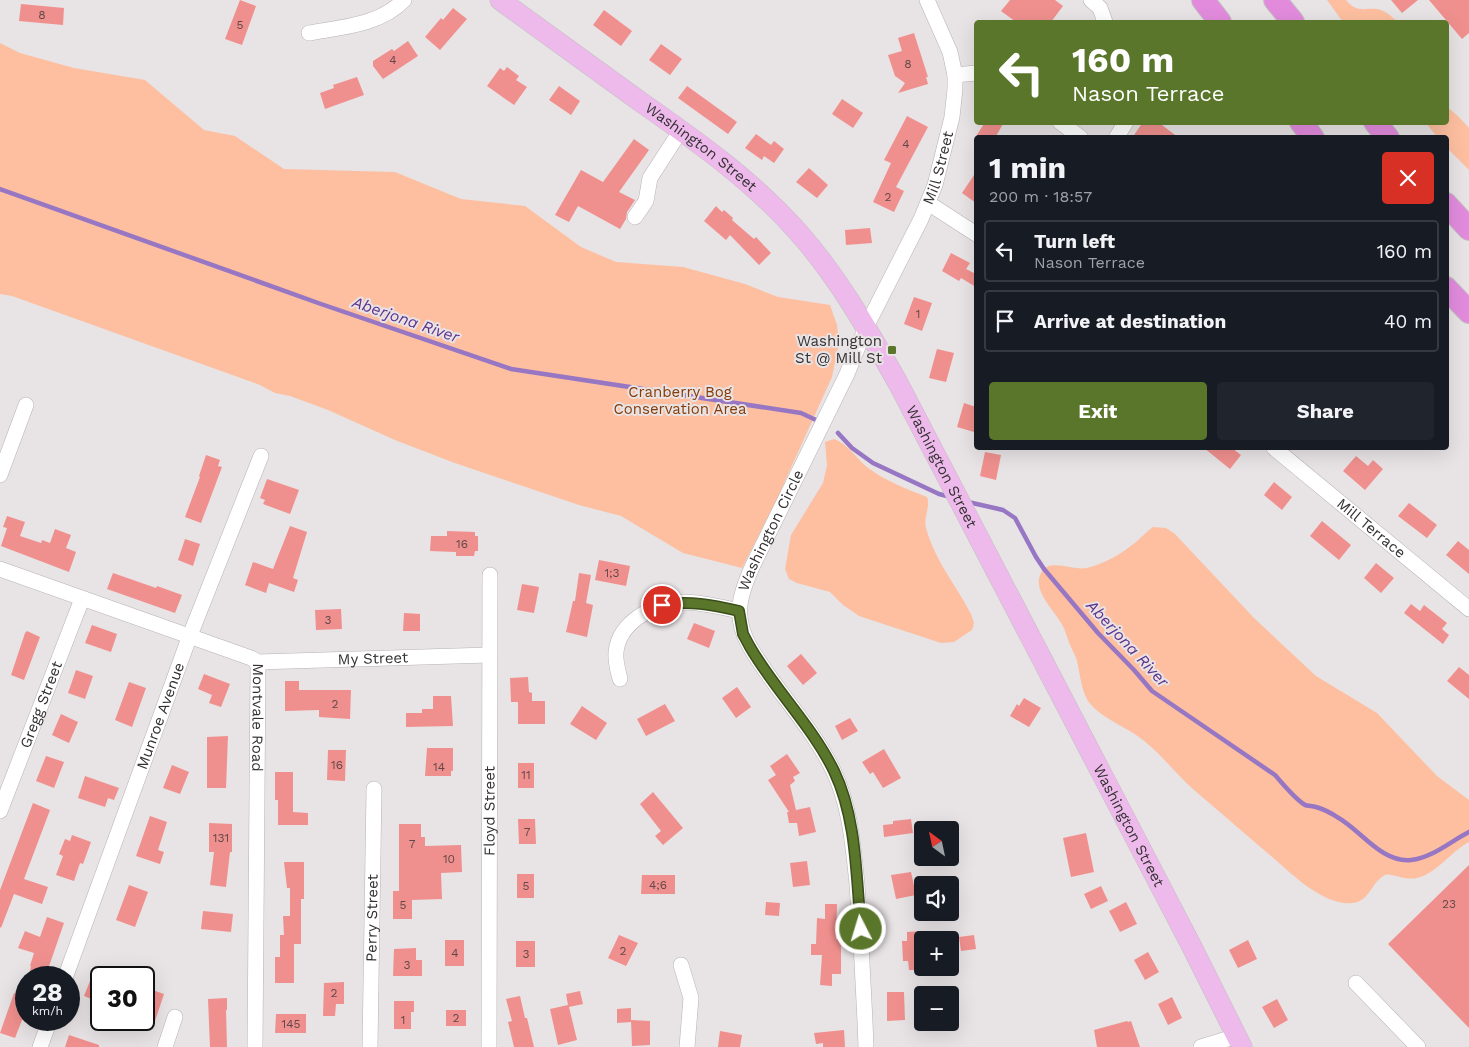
<!DOCTYPE html>
<meta charset="utf-8">
<style>
body{margin:0;font-family:"Work Sans",sans-serif;background:#20242c;color:#f1f3f6;height:100vh;display:flex;flex-direction:column;font-size:19px;white-space:nowrap}
*{box-sizing:border-box;margin:0}
p{font-size:16px;color:#9ea1a6}
.icon{flex:none;width:28px;height:28px;fill:none;stroke:currentColor;stroke-width:2;stroke-linecap:round;stroke-linejoin:round}
.map{position:relative;flex:1;overflow:hidden}
.panel{position:absolute;left:974px;top:135px;width:475px;height:315px;display:flex;flex-direction:column;background:#171b24;border-radius:5px;box-shadow:0 5px 20px #0002}
.panel>*{flex:none}
.top-card{position:absolute;left:974px;top:20px;width:475px;height:105px;border-radius:5px;box-shadow:0 5px 20px #0002;background:#5a762a;color:#fff;overflow:hidden}
.needle{width:32px;rotate:327deg}
.fabs{position:absolute;left:914px;top:821px;display:grid;gap:10px}
.fabs a{display:grid;place-items:center;width:45px;height:45px;border-radius:5px;background:#171b24;box-shadow:0 5px 20px #0002;font-size:25px}
.speed{position:absolute;left:15px;top:966px;display:flex;gap:10px;font-size:25px;font-weight:700;text-align:center}
.speed>*{display:grid;place-content:center;width:65px;height:65px;border-radius:50%;background:#171b24;box-shadow:0 5px 20px #0002;line-height:1}
.speed small{font-size:12px;font-weight:400}
.speed .limit{border:2px solid #111;border-radius:8px;background:#fff;color:#111}
.pin{position:absolute;display:grid;place-items:center;width:42px;height:42px;color:#fff;margin:-21px;border:2px solid #fff;border-radius:50%;box-shadow:0 1px 5px #0007}
.me{position:absolute;width:55px;margin:-28px;rotate:355deg;stroke-linejoin:round;filter:drop-shadow(0 0 4px #0008)}
.turn{display:flex;align-items:center;gap:18px;height:105px;padding:0 15px;font-size:22px}
.turn .icon{width:65px;height:65px;stroke-width:2.5}
.turn b{display:block;font-size:35px;line-height:42px}
.round{display:grid;place-items:center;flex:none;width:52px;height:52px;border-radius:5px;background:#20242c}
.head{display:flex;align-items:center;justify-content:space-between;height:85px;padding:0 15px}
h1{font-size:30px;font-weight:700;line-height:38px}
.cta{display:flex;gap:10px;margin-top:auto;padding:10px 15px}
.cta a{flex:1;height:58px;border-radius:5px;background:#5a762a;color:#fff;font-size:20px;font-weight:700;line-height:58px;text-align:center}
.cta a+a{background:#20242c;color:#f1f3f6}
ul{padding:0;list-style:none}
li{display:flex;align-items:center;gap:15px;height:62px;margin:0 10px 8px;padding:0 5px;border:2px solid #363941;border-radius:5px}
li div{flex:1}
li b{display:block;font-size:19px}
li em{font-style:normal}
.map>svg:first-child{display:block}
.green{fill:#fdbfa0}
.lines{fill:none;stroke-linecap:round;stroke-linejoin:round}
.stream{stroke:#9776c3;stroke-width:4.5}
.building{fill:#f0908e}
.minor-casing{stroke:#b7b3b5;stroke-width:16}
.major-casing{stroke:#c2c1c2;stroke-width:21}
.highway-casing{stroke:#c2c1c2;stroke-width:24}
.minor{stroke:#fff;stroke-width:15}
.major{stroke:#eeb9eb;stroke-width:20}
.highway{stroke:#e28bdd;stroke-width:22}
.route-casing{stroke:#3a4d1b;stroke-width:12}
.route{stroke:#5a762a;stroke-width:9}
.poi-dot{fill:#5a762a;stroke:#e8e3e5;stroke-width:2}
.labels{text-anchor:middle;stroke-width:4;stroke-linejoin:round;paint-order:stroke}
.number-label{font-size:12px;fill:#624949}
.street-label{font-size:15px;fill:#333132;stroke:#e8e3e5}
.poi-label{font-size:15px;fill:#333132;stroke:#e8e3e5;text-anchor:end}
.park-label{font-size:15px;fill:#873c07;stroke:#e8e3e5}
.water-label{font-size:16px;font-style:italic;fill:#5e328e;stroke:#e8e3e5}
</style>
<div class="map">
<svg width="1469" height="1047" viewBox="0 0 1469 1047">
<rect width="100%" height="100%" fill="#e8e3e5"/>
<path class="green" d="M1327,0H1346C1358,15 1366,6 1381,10C1387,12 1393,18 1398,22H1343Z
M0,43L20,53L74,68L145,80L204,130L235,136L284,169L395,172L461,199L525,206L581,247L616,262L683,267L745,284L778,297L830,305L837,325L839,343L832,377L776,501L742,568L683,553L621,516L579,505L452,462L395,440L328,410L290,396L275,393L260,385L12,296L0,294Z
M1446,106L1459,117L1469,128V170L1446,147V138L1437,137L1426,123L1446,122Z
M834,439C848,444 856,458 867,467C885,481 907,489 927,497C931,507 923,517 926,528C936,563 955,583 971,614L974,623L972,630L954,642L941,643L859,616L843,605L830,592L797,583L789,579L785,569L791,535L823,483L827,465L825,442Z
M1153,527L1166,528L1175,534L1254,618L1316,676L1377,713L1437,776L1469,800V842C1450,852 1439,872 1417,878C1405,881 1390,872 1385,875C1368,884 1371,906 1344,903C1316,899 1291,873 1271,856C1245,834 1220,812 1194,790C1176,774 1162,755 1143,740C1126,726 1101,719 1088,701C1081,690 1080,673 1077,661C1076,656 1073,652 1071,647C1067,639 1066,630 1061,623C1053,609 1032,590 1041,573C1048,557 1074,571 1087,568C1106,563 1121,554 1136,542C1142,537 1147,531 1153,527Z"/>
<g class="lines">
<path class="stream" d="M0,189L321,304L511,369L801,413L816,420
M838,433L852,448L873,463L939,494L951,497
M968,502L1003,510L1015,518L1036,557L1044,569L1098,633L1134,670L1152,691L1275,775C1284,785 1294,798 1305,805C1308,806 1313,806 1316,807C1323,809 1331,813 1337,817C1361,830 1381,863 1411,860C1432,858 1451,841 1469,832"/>
</g>
<path class="building" d="M240,0L256,6L242,45L225,39Z
M1010,0H1055L1063,6L1051,22H1016L1001,11Z
M1391,0H1418L1402,13Z
M1429,0H1469V33L1462,39Z
M21,4L64,8L63,25L19,21Z
M453,8L467,19L440,50L425,37L441,18L443,20Z
M604,10L632,31L621,46L593,25Z
M914,33L928,77H926L928,84L898,93L905,83L895,76L888,55L902,51L898,38Z
M408,41L418,56L383,79L373,66V61L392,49L394,51Z
M661,44L682,59L670,75L649,60Z
M507,67L519,76L516,80L527,87L514,105L487,86L500,68L504,71Z
M357,77L364,95L325,109L320,93L334,88L333,85Z
M559,86L580,101L571,115L549,100Z
M687,86L737,122L728,134L678,98Z
M842,99L863,113L853,128L832,114Z
M907,116L928,127L896,187L904,191L894,212L873,202L891,163L884,160Z
M985,122H1004L995,138H975Z
M1143,122H1158L1179,138H1132Z
M756,134L771,145L774,141L784,149L774,163L764,156L762,160L745,148Z
M634,139L649,150L619,192L635,200L627,212L626,219L620,229L578,206L569,222L555,215L581,170L603,182Z
M809,168L828,185L817,198L796,182Z
M976,172V203L962,193Z
M716,206L722,212L724,210L733,218L732,220L754,239L756,237L771,253L759,265L730,235L726,240L704,221Z
M870,228L872,243L846,245L845,230Z
M951,253L970,263L966,269L976,274V287L961,278L959,281L942,271Z
M914,297L932,303L922,331L904,324Z
M937,349L954,353L946,382L929,378Z
M964,403L976,407V425L974,432L957,427Z
M1204,448H1232L1241,455L1230,469Z
M985,452L1001,455L996,480L980,476Z
M206,455L220,460L218,466L222,467L201,523L185,517L200,477L199,476Z
M1356,456L1368,466L1373,460L1383,469L1365,490L1343,471Z
M267,479L299,490L290,514L263,504L265,500L260,498Z
M1274,482L1292,497L1282,510L1264,495Z
M1409,503L1437,525L1427,538L1398,516Z
M7,516L25,522L20,536L41,543L42,540L50,543L55,529L71,535L66,548L76,552L69,572L1,546L7,528L3,527Z
M1322,521L1351,545L1339,560L1310,536Z
M290,526L307,532L293,578L298,580L294,592L269,583L266,593L245,585L253,562L273,569Z
M447,531L475,532V536H478V551H475L474,556H456V552L430,551L431,536H447Z
M185,539L200,544L193,566L178,560Z
M1458,541L1469,550V574L1446,555Z
M599,560L630,566L626,586L595,580Z
M1376,563L1394,578L1381,593L1364,578Z
M113,573L156,588L157,586L182,595L175,613L107,589Z
M579,573L591,575L586,603L593,605L587,637L566,632L573,601H575Z
M522,584L539,587L534,613L517,610Z
M1411,604L1420,611L1424,605L1447,623L1442,629L1449,635L1443,644L1404,613Z
M341,609L342,629L316,630L315,610Z
M404,613L420,614V631H403Z
M694,623L715,631L709,648L687,639Z
M92,625L117,634L111,652L85,643Z
M27,631L40,637L24,680L11,675L25,633Z
M801,654L817,673L803,685L787,666Z
M1459,667L1469,675V699L1447,681Z
M76,670L93,676L85,699L68,693Z
M204,674L230,684L221,707L209,703L212,695L198,689Z
M528,677L529,692L532,693V701H545V724H518V702H511L510,678Z
M285,681H299V690H351L350,719L319,717V710L285,711Z
M129,682L146,688L132,727L115,720Z
M737,687L751,707L736,718L722,698Z
M433,696H451L453,726L406,727V713H422V709H433Z
M1024,698L1041,708L1029,727L1010,716L1017,704L1019,706Z
M665,704L675,721L646,736L637,719Z
M582,706L607,723L596,740L570,724Z
M61,714L78,722L69,743L52,735Z
M850,718L858,731L842,740L835,726Z
M228,736L226,788H207V737Z
M427,748H453V771H451V776H425Z
M884,749L901,778L883,788L873,772L870,774L862,762Z
M328,750H346L345,781L327,780Z
M787,754L800,773L793,777L795,781L790,785L796,810L810,807L816,832L799,836L797,823H789L787,812H789L768,780L776,775L770,766Z
M46,756L64,762L54,788L36,781Z
M518,763H534V788H518Z
M172,765L189,772L180,794L163,788Z
M275,772H293V812L308,813V825H278V800H275Z
M85,776L119,788L114,800L108,798L105,807L78,798Z
M653,792L683,828L663,845L655,836L661,831L640,804Z
M33,803L50,810L24,879L48,887L42,904L14,894L1,928L0,927V890Z
M150,816L167,822L158,850L164,852L160,864L136,856Z
M518,819H535L536,844H519Z
M911,819L913,833L884,837L883,825L893,824V821Z
M209,823L232,824V852H230L226,887L210,885L214,852H209Z
M399,824H421V837H425V846L461,845L462,872L441,873L442,899L412,900V919H393V891H399Z
M1086,833L1094,872L1071,877L1063,838Z
M72,835L91,842L83,864L80,863L74,881L56,875L63,856L59,854L65,839L70,841Z
M807,861L810,885L793,887L790,863Z
M284,862H304V899H301V944H294V983H275V957H280V935H284L283,916H290V888H287Z
M1469,865V1028L1388,944Z
M911,872L916,895L896,899L891,875Z
M517,874H534V898H517Z
M642,875H675V894H641Z
M129,885L148,892L135,927L116,920Z
M1101,886L1108,901L1091,909L1084,894Z
M766,902L780,903L779,916L765,915Z
M1126,902L1137,924L1120,932L1109,911Z
M825,904H837L836,939H841V974H832V986L820,985L822,955H811V944H816L817,918L825,919Z
M203,911L233,914L231,932L201,929Z
M47,917L64,923L47,972L45,971L43,976L30,971L31,966H30L34,953L18,948L25,931L40,937Z
M922,931V970H909L908,961H903L902,941H907V932Z
M619,935L638,943L626,966L608,958Z
M974,935L976,949L961,951L959,937Z
M445,940H464V966H445Z
M1248,940L1257,959L1238,968L1229,950Z
M516,941H535V967H516Z
M416,948V960H422V976H393L394,949Z
M1148,952L1159,972L1145,980L1134,960Z
M92,976L101,980V1003L84,996Z
M344,982V1004H336L335,1016H323L324,983Z
M144,987L164,994L154,1024L144,1021Z
M580,991L583,1004L569,1007L577,1040L558,1045L550,1009L568,1005L566,994Z
M887,992H904L905,1020L887,1021Z
M14,993L26,998V1021L22,1020L15,1038L0,1033Z
M520,996L525,1018H527L534,1047H514L508,1022L512,1021L506,999Z
M1172,997L1182,1018L1168,1025L1158,1004Z
M227,998V1010H226L227,1047H210L208,999Z
M1277,999L1288,1020L1274,1028L1262,1007Z
M394,1001H414V1012H411V1029H394Z
M631,1008V1022L617,1023V1009Z
M446,1010H466V1026H446Z
M276,1014H306V1033H275Z
M631,1020L650,1021V1045L632,1046Z
M1127,1021L1128,1022L1131,1021L1140,1047H1097L1094,1030Z
M844,1030L845,1047H823V1043L816,1044L814,1033Z
M720,1031L742,1035L740,1047H718Z
M69,1035L99,1045V1047H65Z"/>
<g class="lines">
<g class="minor-casing">
<g id="minor">
<path d="M1091,0L1100,8L1105,22"/>
<path d="M309,33C342,27 380,25 404,0"/>
<path d="M955,75L976,73"/>
<path d="M1060,122L1081,138"/>
<path d="M1116,138L1126,122"/>
<path d="M928,203L976,234"/>
<path d="M635,217L646,201L650,178L681,130"/>
<path id="s1" d="M1274,448L1469,609"/>
<path d="M0,475L26,405"/>
<path id="s2" d="M0,569L251,658L256,661L258,667L255,1047"/>
<path id="s3" d="M257,662L489,655"/>
<path d="M620,679C618,671 615,661 616,652C619,622 654,603 682,602C701,602 721,607 739,611"/>
<path id="s4" d="M0,811L82,599"/>
<path d="M681,965L691,998L687,1047"/>
<path id="s5" d="M65,978L189,638L261,456"/>
<path d="M1356,983L1418,1047"/>
<path d="M40,1047L50,1020"/>
<path d="M165,1047L175,1017"/>
<path id="s6" d="M370,1047L374,789"/>
<path id="s7" d="M489,1047L490,575"/>
<path id="s8" d="M866,1047C864,993 861,939 857,884C853,846 850,805 833,770C811,725 775,690 750,647C733,617 739,596 753,565L847,374L866,327L921,219L935,185L952,117L955,89V75L950,52L927,0"/>
<path d="M1201,1047L1237,1036"/>
</g>
</g>
<g class="major-casing">
<g id="major">
<path id="s9" d="M500,0C546,33 592,67 638,100C695,140 751,179 798,232C838,277 868,330 898,383L1191,945L1242,1047"/>
</g>
</g>
<g class="highway-casing">
<path id="highway" d="M1203,0L1220,22
M1275,0L1293,22
M1301,122L1313,138
M1375,122L1388,138
M1446,204L1469,229
M1446,288L1469,312"/>
</g>
<use href="#minor" class="minor"/>
<use href="#major" class="major"/>
<use href="#highway" class="highway"/>
</g>
<g class="lines">
<g class="route-casing">
<path id="route" d="M662,605C688,600 713,605 739,611L743,634L750,647C775,690 812,726 834,771C857,819 856,877 861,929"/>
</g>
<use href="#route" class="route"/>
</g>
<rect class="poi-dot" x="887" y="345" width="10" height="10" rx="2.5"/>
<g class="labels">
<g class="number-label">
<text x="42" y="19">8</text>
<text x="240" y="29">5</text>
<text x="393" y="64">4</text>
<text x="908" y="68">8</text>
<text x="906" y="148">4</text>
<text x="888" y="201">2</text>
<text x="918" y="318">1</text>
<text x="462" y="548">16</text>
<text x="612" y="577">1;3</text>
<text x="328" y="624">3</text>
<text x="335" y="708">2</text>
<text x="337" y="769">16</text>
<text x="439" y="771">14</text>
<text x="526" y="779">11</text>
<text x="527" y="836">7</text>
<text x="221" y="842">131</text>
<text x="412" y="848">7</text>
<text x="449" y="863">10</text>
<text x="658" y="889">4;6</text>
<text x="526" y="890">5</text>
<text x="1449" y="908">23</text>
<text x="403" y="909">5</text>
<text x="623" y="955">2</text>
<text x="455" y="957">4</text>
<text x="526" y="958">3</text>
<text x="407" y="969">3</text>
<text x="334" y="997">2</text>
<text x="456" y="1022">2</text>
<text x="403" y="1024">1</text>
<text x="291" y="1028">145</text>
</g>
<g class="street-label">
<text dy="5" stroke="none"><textPath href="#s9" startOffset="249">Washington Street</textPath></text>
<text dy="5" stroke="none"><textPath href="#s8" startOffset="954">Mill Street</textPath></text>
<text dy="5" stroke="none"><textPath href="#s9" startOffset="654">Washington Street</textPath></text>
<text dy="5" stroke="none"><textPath href="#s1" startOffset="126">Mill Terrace</textPath></text>
<text dy="5" stroke="none"><textPath href="#s8" startOffset="554">Washington Circle</textPath></text>
<text dy="5" stroke="none"><textPath href="#s3" startOffset="116">My Street</textPath></text>
<text dy="5" stroke="none"><textPath href="#s4" startOffset="114">Gregg Street</textPath></text>
<text dy="5" stroke="none"><textPath href="#s5" startOffset="279">Munroe Avenue</textPath></text>
<text dy="5" stroke="none"><textPath href="#s2" startOffset="329">Montvale Road</textPath></text>
<text dy="5" stroke="none"><textPath href="#s7" startOffset="236">Floyd Street</textPath></text>
<text dy="5" stroke="none"><textPath href="#s9" startOffset="1059">Washington Street</textPath></text>
<text dy="5" stroke="none"><textPath href="#s6" startOffset="129">Perry Street</textPath></text>
</g>
<g class="poi-label">
<text x="882" y="346">Washington<tspan x="882" dy="17">St @ Mill St</tspan></text>
</g>
<g class="park-label">
<text x="680" y="397">Cranberry Bog<tspan x="680" dy="17">Conservation Area</tspan></text>
</g>
<g class="water-label">
<text transform="translate(406 319) rotate(19)" y="6">Aberjona River</text>
<text transform="translate(1128 643) rotate(47)" y="6">Aberjona River</text>
</g>
</g>
</svg>
<div class="fabs">
<a><svg class="needle" viewBox="-14 -14 28 28"><path d="M0-13l5 13h-10z" fill="#e53935"/><path d="M0 13l5-13h-10z" fill="#9ea1a6"/></svg></a>
<a><svg class="icon" aria-label="sound" viewBox="0 0 24 24"><path d="M4 9h4l5-4v14l-5-4H4zM17 9q2 3 0 6"/></svg></a>
<a>+</a>
<a>−</a>
</div>
<div class="speed"><div>28<small>km/h</small></div><div class="limit">30</div></div>
<div class="pin" style="left:662px;top:605px;background:#d93025"><svg class="icon" aria-label="arrive" viewBox="0 0 24 24"><path d="M6 21V4h12l-3 4 3 4H6"/></svg></div>
<svg class="me" style="left:861px;top:929px" viewBox="-20 -20 40 40"><circle r="17" fill="#5a762a" stroke="#fff" stroke-width="3"/><path d="M0-11L8 9 0 5-8 9z" fill="#fff"/></svg>
<div class="top-card">
<div class="turn"><svg class="icon" aria-label="left" viewBox="0 0 24 24"><path d="M17 20v-9H6M10 6l-5 5 5 5"/></svg><div><b>160 m</b>Nason Terrace</div></div>
</div>
<section class="panel">
<div class="head"><div><h1>1 min</h1><p>200 m · 18:57</p></div><a class="round" style="background:#d93025;color:#fff"><svg class="icon" aria-label="close" viewBox="0 0 24 24"><path d="M6 6l12 12M18 6L6 18"/></svg></a></div>
<ul>
<li><svg class="icon" aria-label="left" viewBox="0 0 24 24"><path d="M17 20v-9H6M10 6l-5 5 5 5"/></svg><div><b>Turn left</b><p>Nason Terrace</p></div><em>160 m</em></li>
<li><svg class="icon" aria-label="arrive" viewBox="0 0 24 24"><path d="M6 21V4h12l-3 4 3 4H6"/></svg><div><b>Arrive at destination</b></div><em>40 m</em></li>
</ul>
<div class="cta"><a>Exit</a><a>Share</a></div>
</section>
</div>
